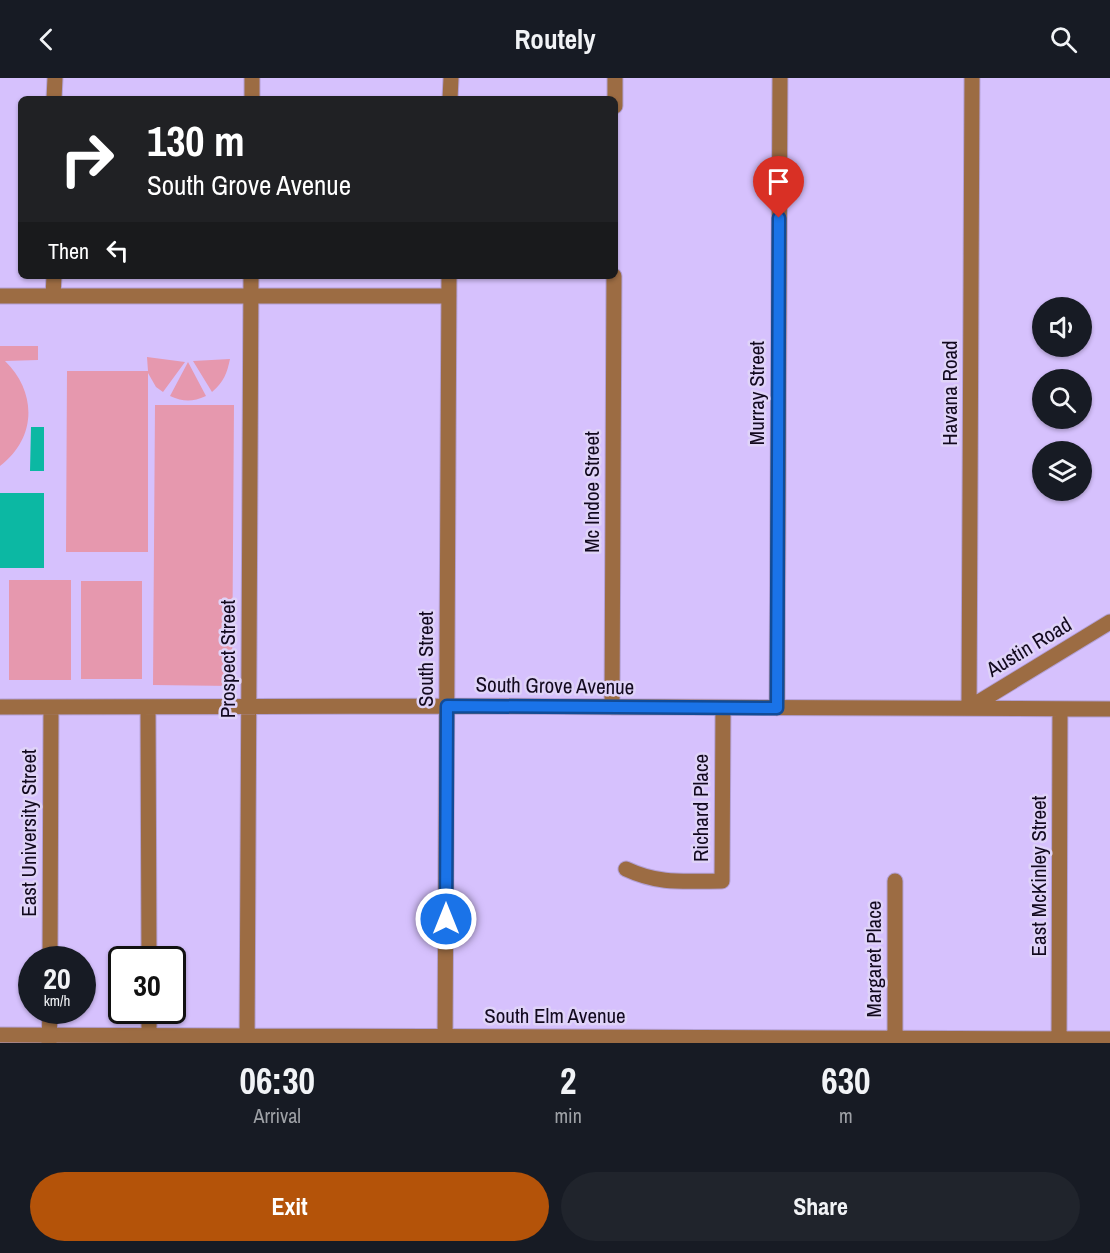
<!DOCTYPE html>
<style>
body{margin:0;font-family:"Archivo Narrow",sans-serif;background:#20242c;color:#f1f3f6;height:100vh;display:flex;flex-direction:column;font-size:22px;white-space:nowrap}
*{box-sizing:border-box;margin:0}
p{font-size:20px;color:#9ea1a6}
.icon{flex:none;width:33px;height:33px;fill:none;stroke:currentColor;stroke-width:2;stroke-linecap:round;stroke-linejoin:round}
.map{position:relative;height:965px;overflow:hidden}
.panel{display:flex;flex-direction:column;background:#171b24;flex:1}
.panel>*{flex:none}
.top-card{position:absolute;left:18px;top:18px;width:600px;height:183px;border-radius:9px;box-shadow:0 2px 4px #0004;background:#202124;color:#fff;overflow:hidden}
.controls{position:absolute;left:1032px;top:219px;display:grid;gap:12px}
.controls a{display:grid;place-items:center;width:60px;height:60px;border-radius:50%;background:#171b24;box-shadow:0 2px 4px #0004;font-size:30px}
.speed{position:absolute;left:18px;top:868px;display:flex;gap:12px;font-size:30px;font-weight:700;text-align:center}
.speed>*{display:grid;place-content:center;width:78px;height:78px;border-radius:50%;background:#171b24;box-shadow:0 2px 4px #0004;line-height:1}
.speed small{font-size:15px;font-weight:400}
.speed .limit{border:3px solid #111;border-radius:9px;background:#fff;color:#111}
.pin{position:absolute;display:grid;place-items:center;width:51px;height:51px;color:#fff;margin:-62px -26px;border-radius:50% 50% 50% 0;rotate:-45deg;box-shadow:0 0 6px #0007}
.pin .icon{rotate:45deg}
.me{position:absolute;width:66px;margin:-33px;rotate:0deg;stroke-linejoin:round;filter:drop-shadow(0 0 4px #0008)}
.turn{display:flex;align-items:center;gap:21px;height:126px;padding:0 30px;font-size:27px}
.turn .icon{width:78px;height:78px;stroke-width:2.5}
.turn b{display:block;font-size:42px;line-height:51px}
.then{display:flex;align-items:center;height:57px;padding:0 30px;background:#0003;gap:12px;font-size:22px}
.eta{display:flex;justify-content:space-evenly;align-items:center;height:102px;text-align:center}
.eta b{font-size:36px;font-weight:800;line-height:42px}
.button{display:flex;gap:12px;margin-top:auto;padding:12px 30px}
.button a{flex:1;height:69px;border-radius:36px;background:#b45309;color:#fff;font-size:24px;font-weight:800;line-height:69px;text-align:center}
.button a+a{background:#20242c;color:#f1f3f6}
header{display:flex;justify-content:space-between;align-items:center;height:78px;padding:0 30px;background:#171b24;font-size:27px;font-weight:800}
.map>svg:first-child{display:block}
.green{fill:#e698ae}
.building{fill:#0cb8a3}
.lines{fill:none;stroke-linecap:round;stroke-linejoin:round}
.minor-casing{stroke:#b3a0d5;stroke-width:17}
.minor{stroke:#9c6c43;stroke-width:15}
.route-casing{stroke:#114b97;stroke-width:15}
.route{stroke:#1a73e8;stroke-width:10}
.labels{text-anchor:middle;stroke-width:5;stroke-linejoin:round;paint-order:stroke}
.street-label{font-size:21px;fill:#12091e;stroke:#dfd3f8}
</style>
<header><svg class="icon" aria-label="back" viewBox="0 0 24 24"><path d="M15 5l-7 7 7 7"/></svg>Routely<svg class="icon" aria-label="search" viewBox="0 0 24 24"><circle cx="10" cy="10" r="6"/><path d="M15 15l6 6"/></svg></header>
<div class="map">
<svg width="1110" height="965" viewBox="0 0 1110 965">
<rect width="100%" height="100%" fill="#d6c1fd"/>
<path class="green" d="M0,268H38V282L5,283C37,314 37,360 0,388Z
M147,279L185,284L163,314L156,309L148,295V474H66L67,293H148Z
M230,281C227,295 224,304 212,314L193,283Z
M188,284L206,318C192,324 184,324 170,318Z
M155,327H234L232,608L153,607Z
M9,502H71V602H9Z
M81,503H142V601H81Z"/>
<path class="building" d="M31,349H44V393H30Z
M0,415H44V490H0Z"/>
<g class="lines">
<g class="minor-casing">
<path id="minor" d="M54,21L55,0
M252,21V0
M450,21L451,0
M615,28V0
M0,218H449
M53,218L54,198
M0,629L447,628L1110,631
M148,629L149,882
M612,629L614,198
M777,630L780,0
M969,630L972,0
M969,630L1110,544
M626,791C660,807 685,803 722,803L723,630
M50,882L51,629
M0,957L1110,961
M895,960V803
M49,965L50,933
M149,965V933
M247,965L251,198
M445,965L449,198
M1059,965L1060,631"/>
</g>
<use href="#minor" class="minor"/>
</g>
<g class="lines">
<g class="route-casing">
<path id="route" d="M446,841L447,628L777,630L779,140"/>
</g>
<use href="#route" class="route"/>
</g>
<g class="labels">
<g class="street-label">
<text transform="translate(757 315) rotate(-90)" y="7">Murray Street</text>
<text transform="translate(950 315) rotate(-90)" y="7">Havana Road</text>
<text transform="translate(592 414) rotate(-90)" y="7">Mc Indoe Street</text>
<text transform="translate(1029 569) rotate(-31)" y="7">Austin Road</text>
<text transform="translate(228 581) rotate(-90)" y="7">Prospect Street</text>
<text transform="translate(426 581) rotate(-90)" y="7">South Street</text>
<text transform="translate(555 608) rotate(1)" y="7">South Grove Avenue</text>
<text transform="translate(701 730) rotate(-90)" y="7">Richard Place</text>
<text transform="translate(29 755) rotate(-90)" y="7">East University Street</text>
<text transform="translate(1039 798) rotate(-90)" y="7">East McKinley Street</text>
<text transform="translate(874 881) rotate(-90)" y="7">Margaret Place</text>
<text x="555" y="945">South Elm Avenue</text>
</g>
</g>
</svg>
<div class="controls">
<a><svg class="icon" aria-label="sound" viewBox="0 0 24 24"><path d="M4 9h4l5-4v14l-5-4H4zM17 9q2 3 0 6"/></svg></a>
<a><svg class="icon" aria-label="search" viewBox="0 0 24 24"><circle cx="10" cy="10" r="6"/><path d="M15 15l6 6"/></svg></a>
<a><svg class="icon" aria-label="layers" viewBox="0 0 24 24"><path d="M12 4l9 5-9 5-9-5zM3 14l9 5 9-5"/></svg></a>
</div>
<div class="speed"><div>20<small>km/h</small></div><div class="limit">30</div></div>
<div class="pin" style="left:779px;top:140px;background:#d93025"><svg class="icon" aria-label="arrive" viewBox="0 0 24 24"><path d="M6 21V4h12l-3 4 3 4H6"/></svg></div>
<svg class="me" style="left:446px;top:841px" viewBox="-20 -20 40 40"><circle r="17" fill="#1a73e8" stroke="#fff" stroke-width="3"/><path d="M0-11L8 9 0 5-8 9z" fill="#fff"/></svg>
<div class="top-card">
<div class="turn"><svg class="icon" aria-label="right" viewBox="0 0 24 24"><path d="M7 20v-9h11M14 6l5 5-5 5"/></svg><div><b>130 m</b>South Grove Avenue</div></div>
<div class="then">Then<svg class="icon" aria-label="left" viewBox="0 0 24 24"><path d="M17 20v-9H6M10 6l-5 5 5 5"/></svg></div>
</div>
</div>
<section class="panel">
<div class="eta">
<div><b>06:30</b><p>Arrival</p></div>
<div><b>2</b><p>min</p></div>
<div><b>630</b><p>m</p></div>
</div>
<div class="button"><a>Exit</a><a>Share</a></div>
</section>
